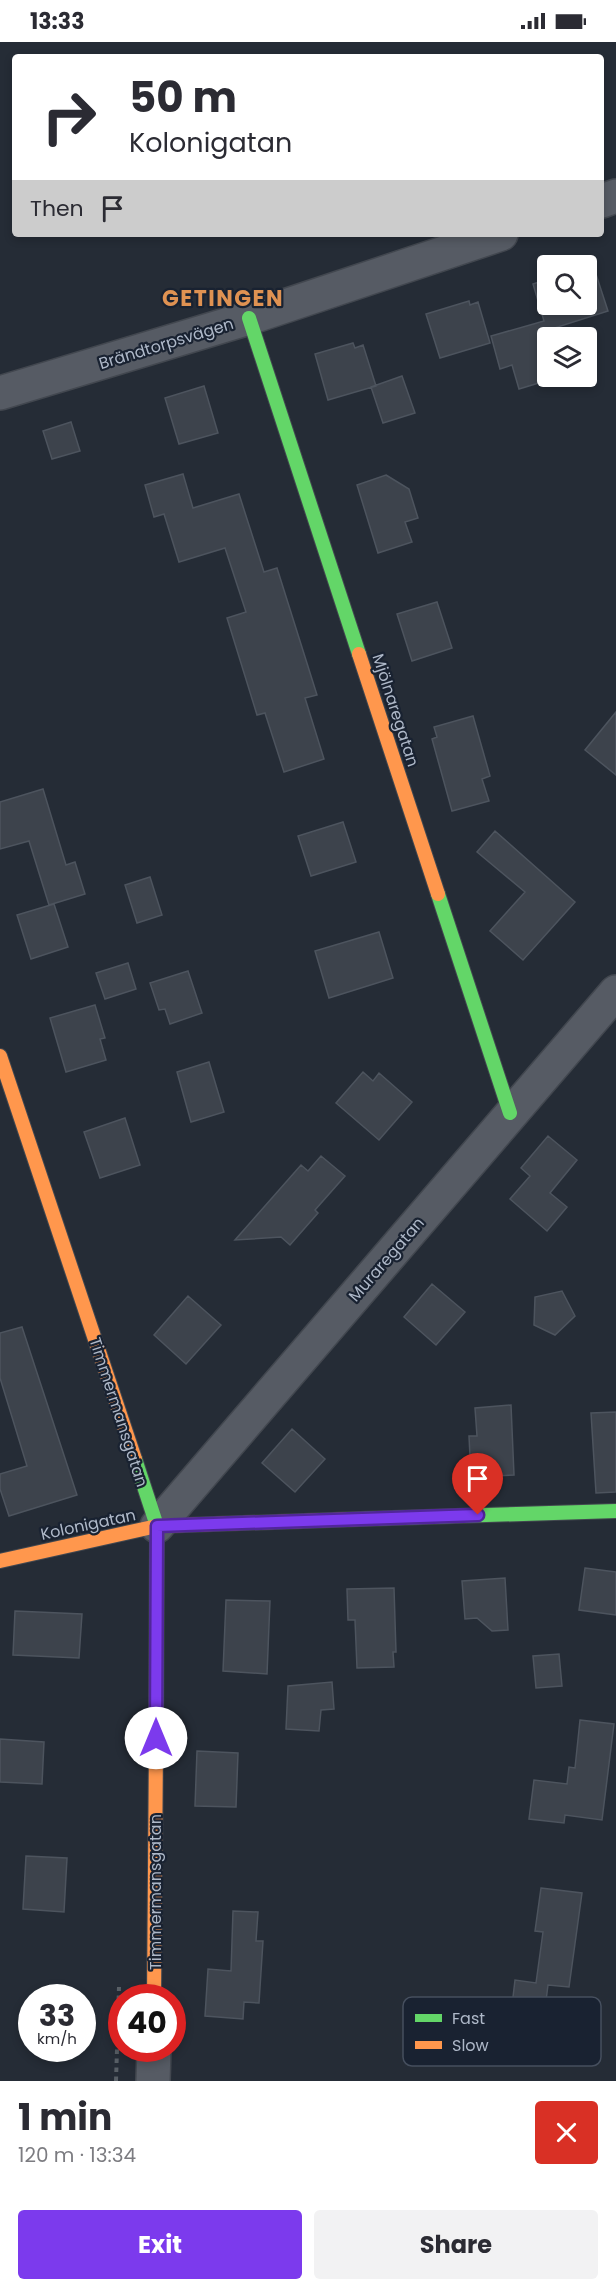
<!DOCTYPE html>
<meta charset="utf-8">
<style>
body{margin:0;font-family:Poppins,sans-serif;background:#f2f2f3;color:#2b2b33;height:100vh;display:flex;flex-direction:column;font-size:22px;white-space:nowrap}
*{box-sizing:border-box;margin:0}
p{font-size:20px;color:#7c7c81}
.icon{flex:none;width:33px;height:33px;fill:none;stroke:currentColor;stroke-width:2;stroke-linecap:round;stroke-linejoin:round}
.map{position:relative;height:2039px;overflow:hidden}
.panel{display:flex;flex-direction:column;background:#fff;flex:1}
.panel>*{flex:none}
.banner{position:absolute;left:12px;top:12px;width:592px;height:183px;border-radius:6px;box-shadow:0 3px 9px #0003;background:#fff;color:#2b2b33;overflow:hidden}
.controls{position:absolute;left:537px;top:213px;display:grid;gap:12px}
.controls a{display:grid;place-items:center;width:60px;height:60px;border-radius:6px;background:#fff;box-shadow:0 3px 9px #0003;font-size:30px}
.speed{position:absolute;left:18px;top:1942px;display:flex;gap:12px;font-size:30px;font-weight:700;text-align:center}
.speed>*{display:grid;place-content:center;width:78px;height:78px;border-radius:50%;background:#fff;box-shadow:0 3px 9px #0003;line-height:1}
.speed small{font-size:15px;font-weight:400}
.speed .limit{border:9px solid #d22;background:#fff;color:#111}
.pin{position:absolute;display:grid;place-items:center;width:51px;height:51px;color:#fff;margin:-62px -26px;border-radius:50% 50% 50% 0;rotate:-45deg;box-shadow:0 0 6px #0007}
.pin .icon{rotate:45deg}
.me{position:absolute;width:66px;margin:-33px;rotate:0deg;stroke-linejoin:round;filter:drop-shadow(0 0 4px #0008)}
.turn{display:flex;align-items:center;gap:21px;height:126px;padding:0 18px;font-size:27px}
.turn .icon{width:78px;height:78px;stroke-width:2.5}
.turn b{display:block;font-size:42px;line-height:51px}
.then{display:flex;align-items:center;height:57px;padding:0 18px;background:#0003;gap:12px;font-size:22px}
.round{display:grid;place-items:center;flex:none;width:63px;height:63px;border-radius:6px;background:#f2f2f3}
.summary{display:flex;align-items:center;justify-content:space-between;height:102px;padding:0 18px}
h1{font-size:36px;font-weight:700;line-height:45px}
.cta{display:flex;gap:12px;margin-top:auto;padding:12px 18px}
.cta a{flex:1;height:69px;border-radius:6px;background:#7c3aed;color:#fff;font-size:24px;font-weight:700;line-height:69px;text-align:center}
.cta a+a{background:#f2f2f3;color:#2b2b33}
.status{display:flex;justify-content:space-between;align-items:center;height:42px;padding:0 30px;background:#fff;direction:ltr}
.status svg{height:16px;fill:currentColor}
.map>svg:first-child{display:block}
.building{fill:#3d434c;stroke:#4d545e;stroke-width:1.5}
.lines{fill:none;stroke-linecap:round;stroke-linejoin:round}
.street-casing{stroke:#42474f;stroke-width:36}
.fast-casing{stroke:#42474f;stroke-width:16}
.slow-casing{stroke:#42474f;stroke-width:16}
.path{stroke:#585f66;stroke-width:4;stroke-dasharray:4.5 4.5;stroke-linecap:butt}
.street{stroke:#565b64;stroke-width:33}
.fast{stroke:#63d668;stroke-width:14}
.slow{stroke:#ff974d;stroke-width:14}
.route-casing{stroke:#51269a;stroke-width:15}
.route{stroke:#7c3aed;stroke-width:10}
.labels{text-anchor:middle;stroke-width:4.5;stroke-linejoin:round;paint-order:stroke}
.street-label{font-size:16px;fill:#aeb8c8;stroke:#192231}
.district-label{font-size:22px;font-weight:bold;letter-spacing:1.5px;fill:#df9252;stroke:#192231}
.key{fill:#192231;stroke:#464f5e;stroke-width:1.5}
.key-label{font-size:16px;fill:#aeb8c8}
</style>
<div class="status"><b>13:33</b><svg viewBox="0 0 49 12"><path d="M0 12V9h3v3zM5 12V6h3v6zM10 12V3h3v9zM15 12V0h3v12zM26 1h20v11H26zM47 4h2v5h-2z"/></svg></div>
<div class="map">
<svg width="616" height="2039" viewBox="0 0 616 2039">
<rect width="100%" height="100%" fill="#252c36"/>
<path class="building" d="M593,223L608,269L548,288V334H551L552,337L519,347L512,323L500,327L491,294L544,279L533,242L548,237V262H586V225Z
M469,259L470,263L478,260L490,301L440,316L426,272Z
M353,301L355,306L363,303L376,344L328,358L315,312Z
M402,334L415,371L383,381L371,345Z
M204,344L218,391L179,402L165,356Z
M71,380L80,409L52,417L43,389Z
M183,432L193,466L239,452L264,530L277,526L317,653L305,656L324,717L284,730L265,671L257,673L227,576L246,570L225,506L179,520L164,472L154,475L145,443Z
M386,433L409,447L418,476L405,480L412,500L378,511L357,443Z
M437,560L452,606L412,619L397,572Z
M616,670V733L585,708Z
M473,674L490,734L482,737L489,759L452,769L432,697L437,695L434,685Z
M43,747L66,823L75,820L85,852L49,863L29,799L0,807V760Z
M343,780L356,820L311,834L298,794Z
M495,789L575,860L523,918L490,889L525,850L477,810Z
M150,835L162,873L137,881L125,843Z
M54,862L68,905L31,917L17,873Z
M379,890L393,936L329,956L315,909Z
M128,921L136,947L105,957L96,931Z
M188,929L202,971L170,982L165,967L159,968L150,941Z
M95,963L105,996L100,997L106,1018L66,1030L50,976Z
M209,1020L224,1070L191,1080L177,1030Z
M363,1030L373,1039L379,1031L412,1060L379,1098L336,1061Z
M125,1076L140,1123L100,1136L84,1090Z
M548,1094L577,1118L550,1151L567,1165L547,1189L510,1157L530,1134L521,1126Z
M321,1114L345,1134L315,1168L318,1171L290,1203L281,1195L235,1198L301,1123L308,1129Z
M432,1242L465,1270L436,1303L404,1275Z
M562,1249L575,1274L555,1293L534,1283L535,1255Z
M188,1254L221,1283L186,1322L154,1293Z
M22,1285L77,1453L9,1474L0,1447V1432L27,1424L0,1336V1291Z
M511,1363L514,1433L471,1435L469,1394H477L475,1366Z
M616,1370V1450L596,1451L591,1371Z
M292,1387L325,1417L295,1450L262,1421Z
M585,1526L616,1530V1573L579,1568Z
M505,1536L508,1588L492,1589L477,1576L465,1577L462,1539Z
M394,1546L396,1610H393L394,1625L357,1626L355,1578H348L347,1547Z
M226,1558L270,1559L267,1632L223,1629Z
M15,1569L82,1572L79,1616L13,1613Z
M559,1612L562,1644L536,1646L533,1614Z
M332,1640L334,1667L321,1668L319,1689L286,1687L288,1644Z
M580,1678L614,1682L602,1778L565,1773L564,1781L529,1777L534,1738L567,1742L569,1725L575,1726Z
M0,1697L44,1700L42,1742L0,1740Z
M197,1709L238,1711L236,1765L195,1764Z
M26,1814L67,1816L64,1870L23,1867Z
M541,1846L582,1851L569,1945L548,1943L540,2006L498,2000L502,1971L511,1972L515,1938L536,1941L543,1890L535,1889Z
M233,1869L258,1870L256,1899H263L259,1961L244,1960L243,1977L205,1974L208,1927L231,1929Z"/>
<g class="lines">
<g class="street-casing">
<path id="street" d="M602,159L616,154
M0,351L249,276L501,192
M157,1484L616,950
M153,2039L154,2007"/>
</g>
<g class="fast-casing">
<path id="fast" d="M249,276L359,612
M438,852L510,1071
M135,1417L157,1484L156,1701
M360,1477L616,1469"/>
</g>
<g class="slow-casing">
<path id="slow" d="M359,612L438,852
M0,1014L135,1417
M0,1519L157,1484L360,1477
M154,1956L156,1701"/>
</g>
<path class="path" d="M116,2039L119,1945"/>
<use href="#street" class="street"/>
<use href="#fast" class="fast"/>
<use href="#slow" class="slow"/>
</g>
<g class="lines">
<g class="route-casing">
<path id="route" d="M156,1696L157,1484L478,1473"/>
</g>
<use href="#route" class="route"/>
</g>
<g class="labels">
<g class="street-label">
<text transform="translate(166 301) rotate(-17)" y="6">Brändtorpsvägen</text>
<text transform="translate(396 668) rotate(72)" y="6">Mjölnaregatan</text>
<text transform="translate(386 1217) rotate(-49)" y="6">Muraregatan</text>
<text transform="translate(119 1370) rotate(72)" y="6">Timmermansgatan</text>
<text transform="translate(88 1482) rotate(-12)" y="6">Kolonigatan</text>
<text transform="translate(155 1850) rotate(-90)" y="6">Timmermansgatan</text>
</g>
<g class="district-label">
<text x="223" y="264">GETINGEN</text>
</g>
</g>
<rect x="403" y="1955" width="198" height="69" rx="9" class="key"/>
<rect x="415" y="1972" width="27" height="8" fill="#63d668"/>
<rect x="415" y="1999" width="27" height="8" fill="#ff974d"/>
<g class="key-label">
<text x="452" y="1982">Fast</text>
<text x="452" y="2009">Slow</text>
</g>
</svg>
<div class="controls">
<a><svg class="icon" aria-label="search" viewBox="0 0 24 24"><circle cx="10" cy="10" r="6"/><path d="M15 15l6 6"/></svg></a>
<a><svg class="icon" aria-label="layers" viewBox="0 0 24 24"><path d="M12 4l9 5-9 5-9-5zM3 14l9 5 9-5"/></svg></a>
</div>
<div class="speed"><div>33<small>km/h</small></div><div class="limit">40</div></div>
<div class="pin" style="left:478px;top:1473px;background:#d93025"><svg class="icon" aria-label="arrive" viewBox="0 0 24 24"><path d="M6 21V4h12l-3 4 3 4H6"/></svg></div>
<svg class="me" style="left:156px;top:1696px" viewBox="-20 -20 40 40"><circle r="19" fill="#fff"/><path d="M0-13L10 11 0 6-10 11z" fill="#7c3aed"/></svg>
<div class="banner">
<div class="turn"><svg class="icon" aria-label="right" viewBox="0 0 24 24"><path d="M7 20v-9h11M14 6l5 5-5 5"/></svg><div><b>50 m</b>Kolonigatan</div></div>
<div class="then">Then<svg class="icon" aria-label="arrive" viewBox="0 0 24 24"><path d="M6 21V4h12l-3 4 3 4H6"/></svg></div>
</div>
</div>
<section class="panel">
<div class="summary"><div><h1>1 min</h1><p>120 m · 13:34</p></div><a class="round" style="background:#d93025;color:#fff"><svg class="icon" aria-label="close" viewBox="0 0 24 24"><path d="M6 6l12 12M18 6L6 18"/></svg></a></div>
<div class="cta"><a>Exit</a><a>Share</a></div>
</section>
